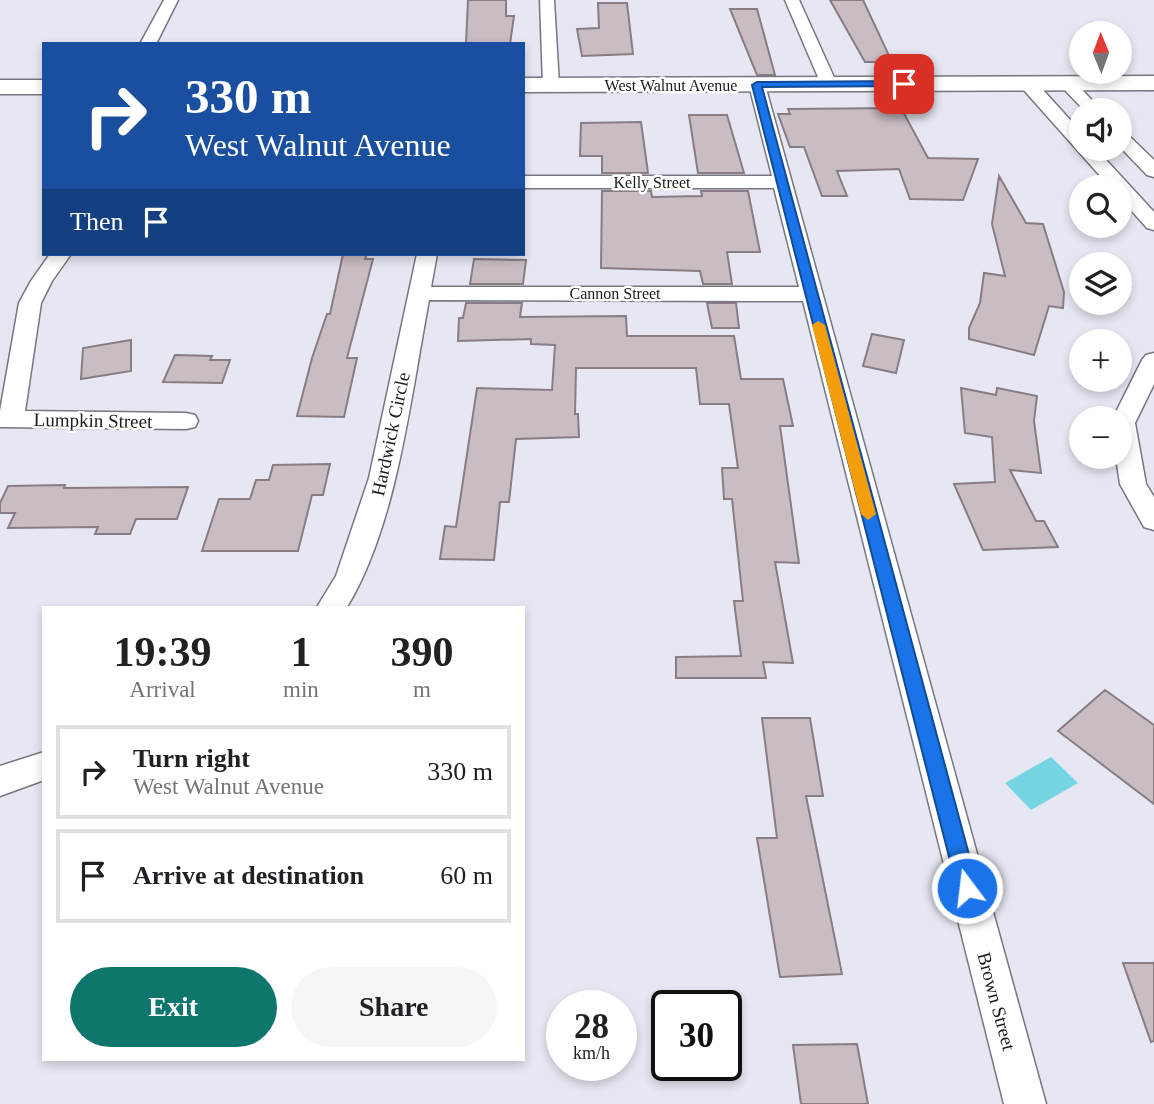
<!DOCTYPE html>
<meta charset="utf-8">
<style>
body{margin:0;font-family:Georgia,serif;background:#f6f6f6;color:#202124;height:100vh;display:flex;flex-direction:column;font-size:26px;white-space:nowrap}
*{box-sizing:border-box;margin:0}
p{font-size:23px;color:#757577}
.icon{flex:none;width:38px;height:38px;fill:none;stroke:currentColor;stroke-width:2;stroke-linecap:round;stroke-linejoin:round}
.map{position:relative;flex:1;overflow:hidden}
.panel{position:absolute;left:42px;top:606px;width:483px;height:455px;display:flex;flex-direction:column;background:#fff;border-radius:0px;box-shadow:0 4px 10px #0003}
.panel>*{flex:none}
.guide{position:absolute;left:42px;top:42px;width:483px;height:214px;border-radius:0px;box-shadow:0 4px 10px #0003;background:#1a4fa0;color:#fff;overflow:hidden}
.needle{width:46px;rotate:359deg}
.tools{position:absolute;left:1069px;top:21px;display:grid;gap:14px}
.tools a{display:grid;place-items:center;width:63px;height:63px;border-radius:50%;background:#fff;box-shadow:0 4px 10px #0003;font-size:35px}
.speed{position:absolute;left:546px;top:990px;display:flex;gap:14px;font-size:35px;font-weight:700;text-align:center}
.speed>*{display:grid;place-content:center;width:91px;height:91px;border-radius:50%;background:#fff;box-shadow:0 4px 10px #0003;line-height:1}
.speed small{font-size:18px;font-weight:400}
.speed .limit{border:4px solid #111;border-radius:10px;background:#fff;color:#111}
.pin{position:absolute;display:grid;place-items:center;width:60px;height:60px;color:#fff;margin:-30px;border-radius:14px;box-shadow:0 4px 10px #0006}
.me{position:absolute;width:77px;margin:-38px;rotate:345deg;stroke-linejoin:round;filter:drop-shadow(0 0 5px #0008)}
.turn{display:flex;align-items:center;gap:24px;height:147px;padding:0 28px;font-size:32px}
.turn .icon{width:91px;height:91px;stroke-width:2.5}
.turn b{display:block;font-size:49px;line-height:60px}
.then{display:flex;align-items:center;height:66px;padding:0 28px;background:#0003;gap:14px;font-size:26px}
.eta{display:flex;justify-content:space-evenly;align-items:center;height:119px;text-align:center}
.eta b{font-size:42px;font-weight:600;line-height:49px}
.button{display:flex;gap:14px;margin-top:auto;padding:14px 28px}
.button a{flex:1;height:80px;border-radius:42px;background:#0f766e;color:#fff;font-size:28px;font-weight:600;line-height:80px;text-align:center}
.button a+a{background:#f6f6f6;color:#202124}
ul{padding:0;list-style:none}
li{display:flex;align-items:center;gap:21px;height:94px;margin:0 14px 10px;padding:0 14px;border:4px solid #e0e0e0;border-radius:0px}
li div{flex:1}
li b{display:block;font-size:26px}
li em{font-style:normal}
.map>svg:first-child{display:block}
.water{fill:#76d5e5}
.building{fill:#c9bdc4;stroke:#877d83;stroke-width:2}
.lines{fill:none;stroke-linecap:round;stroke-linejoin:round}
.street-casing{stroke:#767681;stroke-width:3}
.primary-casing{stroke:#767681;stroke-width:3}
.street{fill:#fff;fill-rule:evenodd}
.primary{fill:#fff;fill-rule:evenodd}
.route{fill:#1a73e8;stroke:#114b97;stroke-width:2}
.slow{fill:#f59e0b}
.labels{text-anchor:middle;stroke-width:5;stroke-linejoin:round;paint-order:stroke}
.far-street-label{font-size:16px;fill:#1b1b20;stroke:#fff}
.street-label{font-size:19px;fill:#1b1b20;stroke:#fff}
</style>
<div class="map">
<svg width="1154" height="1104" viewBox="0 0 1154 1104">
<rect width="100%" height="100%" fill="#e7e7f3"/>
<path class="water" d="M1051,757L1078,783L1031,810L1005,783Z"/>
<path class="building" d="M468,0H506V16H514L510,44L466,43Z
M830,0H863L892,62H865Z
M598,3H627L633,54L582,56L577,29L599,28Z
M730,9H757L775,75H757Z
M901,108L928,158L978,159L963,200L910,199L899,169L837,171L847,196H822L804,147H790L778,114H790L788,109Z
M689,115H727L744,173H698Z
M641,122L648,173H602V156H580L581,123Z
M999,176L1026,223L1043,224L1064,292L1063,308L1049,306L1034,355L969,339V328L980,303L984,273L1005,276L992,224Z
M602,191H651L652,197L702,196L701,191H748L760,252H727L732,284H703L700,271L601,268Z
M343,254H367L365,259H373L347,358H357L344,417L297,416L312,358L327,314H330Z
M474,259L526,260L523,284H470Z
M466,303H522L520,317L626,316L627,336H734L741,379H783L793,426H780L799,563L775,562L793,663L763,662L766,678H676V657L741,656L734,601H743L732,499H724L722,468H738L729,404H700L696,368H576L575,414H578L579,437L516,439L509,502H500L494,560L440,559L445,526L456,527L477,388L552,390L555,345L531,344V339L458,341L459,318H463Z
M707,303H736L739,328H712Z
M872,334L904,340L896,373L863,366Z
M131,340V371L81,379L83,348Z
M175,355L212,356L210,360H230L222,383L163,382Z
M961,388L996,395L997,388L1037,396L1034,421L1041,473L1010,470L1036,521H1044L1058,547L983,550L954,484L995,482L992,437L965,433Z
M330,464L323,495H312L298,551H202L219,499H250L256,480H269L273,465Z
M65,485L64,488L188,487L177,519H136L130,534H95L98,527L8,528L15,513H0V503L8,486Z
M1105,690L1154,725V804L1058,731Z
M762,718H810L823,796H806L842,974L780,977L757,838H777Z
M1123,963H1154V1041L1151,1042Z
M857,1044L868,1104H801L793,1045Z"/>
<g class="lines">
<g class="street-casing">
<path id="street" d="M164,0H178L156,44H140Z
M540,0H554L559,85L551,90L543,85Z
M785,0H799L837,84L835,88H823L821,84Z
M1028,79L1034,80L1082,133V149H1096L1154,212V230L1147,228L1120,198V187H1110L1022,88L1020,84Z
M1067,79L1073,80L1101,110H1084L1059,84Z
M757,80L765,85L1046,1104H1004L803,301L429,300C411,395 397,525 347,607H317L336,576L369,478L417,254H437L431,287H799L774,188H523V176H772L749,85Z
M1120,132L1126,133L1154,160V177L1147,175L1120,147Z
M50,254H71L52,281L41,303L25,411L186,413L195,415L198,421L195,427L186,429L0,427V411L19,303L31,281Z
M1154,353V384L1135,423L1146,484L1154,497V530L1144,527L1120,484L1116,457H1120V418H1113L1142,360L1146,355Z
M44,752V780L0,796V766Z"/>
</g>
<g class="primary-casing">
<path id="primary" d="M1154,76V90L523,92V78Z
M0,80H44V94H0Z"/>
</g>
<use href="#street" class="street"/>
<use href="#primary" class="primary"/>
</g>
<path class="route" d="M904,81L907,82V86L762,87L978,888L975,895L967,898L960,895L957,888L752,85L757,82Z"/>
<path class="slow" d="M818,321L825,325L876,514L868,520L861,514L812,325Z"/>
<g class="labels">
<g class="far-street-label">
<text x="671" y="91">West Walnut Avenue</text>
<text x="652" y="188">Kelly Street</text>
<text x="615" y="299">Cannon Street</text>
</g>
<g class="street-label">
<text transform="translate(93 420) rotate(1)" y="7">Lumpkin Street</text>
<text transform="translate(390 434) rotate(-78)" y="7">Hardwick Circle</text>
<text transform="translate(997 1001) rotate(75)" y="7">Brown Street</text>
</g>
</g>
</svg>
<div class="tools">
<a><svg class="needle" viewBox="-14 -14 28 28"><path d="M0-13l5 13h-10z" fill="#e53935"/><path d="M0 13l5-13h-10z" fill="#757577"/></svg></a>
<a><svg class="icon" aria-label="sound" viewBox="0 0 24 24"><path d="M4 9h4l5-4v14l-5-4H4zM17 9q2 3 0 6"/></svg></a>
<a><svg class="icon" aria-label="search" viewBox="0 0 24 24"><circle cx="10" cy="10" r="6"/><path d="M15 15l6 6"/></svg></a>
<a><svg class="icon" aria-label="layers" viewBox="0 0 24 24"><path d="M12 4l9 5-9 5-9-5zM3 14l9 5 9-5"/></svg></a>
<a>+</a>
<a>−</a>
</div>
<div class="speed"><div>28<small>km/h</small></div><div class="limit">30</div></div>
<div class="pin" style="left:904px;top:84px;background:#d93025"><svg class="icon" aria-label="arrive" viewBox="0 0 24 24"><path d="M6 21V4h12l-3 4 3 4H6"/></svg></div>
<svg class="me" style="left:967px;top:888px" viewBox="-20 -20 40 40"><circle r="17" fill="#1a73e8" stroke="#fff" stroke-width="3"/><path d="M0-11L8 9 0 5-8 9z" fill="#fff"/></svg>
<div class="guide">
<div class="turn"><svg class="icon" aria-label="right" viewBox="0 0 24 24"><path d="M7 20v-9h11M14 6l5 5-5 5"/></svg><div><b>330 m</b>West Walnut Avenue</div></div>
<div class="then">Then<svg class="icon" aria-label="arrive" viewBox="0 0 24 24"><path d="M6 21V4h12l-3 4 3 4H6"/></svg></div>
</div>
<section class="panel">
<div class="eta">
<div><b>19:39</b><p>Arrival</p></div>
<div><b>1</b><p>min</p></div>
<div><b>390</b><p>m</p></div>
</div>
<ul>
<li><svg class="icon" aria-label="right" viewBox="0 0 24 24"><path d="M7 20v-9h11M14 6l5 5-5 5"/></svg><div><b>Turn right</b><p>West Walnut Avenue</p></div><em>330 m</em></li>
<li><svg class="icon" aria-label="arrive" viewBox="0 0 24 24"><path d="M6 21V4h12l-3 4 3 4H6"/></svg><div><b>Arrive at destination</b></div><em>60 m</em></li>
</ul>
<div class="button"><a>Exit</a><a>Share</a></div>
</section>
</div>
